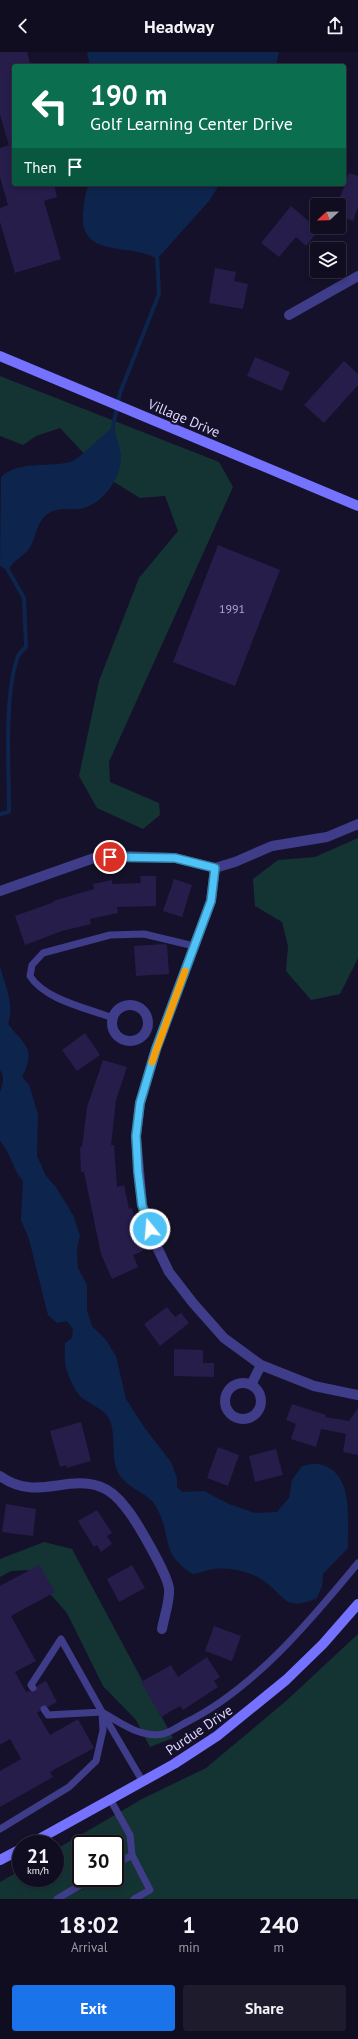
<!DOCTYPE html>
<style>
body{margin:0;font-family:"PT Sans",sans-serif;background:#1e1b2d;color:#f1f3f6;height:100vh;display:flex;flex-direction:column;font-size:15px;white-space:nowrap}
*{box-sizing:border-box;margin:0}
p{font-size:13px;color:#9c9ca5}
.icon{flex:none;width:22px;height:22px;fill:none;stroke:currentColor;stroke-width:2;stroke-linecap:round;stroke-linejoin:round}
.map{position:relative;height:1847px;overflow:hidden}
.sheet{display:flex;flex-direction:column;background:#100d20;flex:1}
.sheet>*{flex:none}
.top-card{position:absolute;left:12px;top:12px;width:334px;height:122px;border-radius:4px;box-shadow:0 2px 6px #0003,0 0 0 1px #302d3e;background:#0b6e4f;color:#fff;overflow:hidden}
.needle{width:26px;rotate:248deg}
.buttons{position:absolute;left:310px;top:146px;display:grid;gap:8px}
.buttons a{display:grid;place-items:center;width:36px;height:36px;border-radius:4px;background:#100d20;box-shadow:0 2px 6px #0003,0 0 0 1px #302d3e;font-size:20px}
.speed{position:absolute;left:12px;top:1783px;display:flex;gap:8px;font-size:20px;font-weight:700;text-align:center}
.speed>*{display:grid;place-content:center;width:52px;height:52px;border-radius:50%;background:#100d20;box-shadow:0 2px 6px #0003,0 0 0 1px #302d3e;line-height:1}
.speed small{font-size:10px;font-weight:400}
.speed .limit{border:2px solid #111;border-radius:6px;background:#fff;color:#111}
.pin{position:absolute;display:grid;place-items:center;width:34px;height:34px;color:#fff;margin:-17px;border:2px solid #fff;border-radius:50%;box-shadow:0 1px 4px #0007}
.me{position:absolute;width:44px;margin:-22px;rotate:343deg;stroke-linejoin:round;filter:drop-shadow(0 0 3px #0008)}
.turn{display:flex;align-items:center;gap:14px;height:84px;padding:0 12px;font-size:18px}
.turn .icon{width:52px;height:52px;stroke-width:2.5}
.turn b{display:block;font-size:28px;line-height:34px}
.then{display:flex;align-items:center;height:38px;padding:0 12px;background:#0003;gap:8px;font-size:15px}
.eta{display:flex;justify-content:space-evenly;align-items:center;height:68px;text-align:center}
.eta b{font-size:24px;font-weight:800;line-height:28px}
.primary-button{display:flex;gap:8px;margin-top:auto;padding:8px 12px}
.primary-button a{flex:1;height:46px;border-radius:4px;background:#1a73e8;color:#fff;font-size:16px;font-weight:800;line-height:46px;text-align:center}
.primary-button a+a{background:#1e1b2d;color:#f1f3f6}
header{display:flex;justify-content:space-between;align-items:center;height:52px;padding:0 12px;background:#100d20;font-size:18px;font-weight:800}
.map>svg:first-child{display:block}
.green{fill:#143433;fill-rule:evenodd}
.water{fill:#0d254d}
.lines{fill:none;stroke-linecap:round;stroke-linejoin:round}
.stream{stroke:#0d254d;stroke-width:4}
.building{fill:#261d4b}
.lane{stroke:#3f3c89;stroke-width:7}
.street{stroke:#3f3c89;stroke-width:10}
.secondary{stroke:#7472fe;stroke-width:10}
.route-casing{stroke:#337fa1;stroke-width:10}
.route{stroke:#4fc3f7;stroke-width:7}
.slow{stroke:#f59e0b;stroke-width:7}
.labels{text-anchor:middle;stroke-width:4;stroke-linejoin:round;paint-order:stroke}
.number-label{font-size:12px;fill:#b0abd2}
.street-label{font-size:14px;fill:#dedaff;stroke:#15112a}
</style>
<header><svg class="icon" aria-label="back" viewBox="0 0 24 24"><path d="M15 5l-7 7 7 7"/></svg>Headway<svg class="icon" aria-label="share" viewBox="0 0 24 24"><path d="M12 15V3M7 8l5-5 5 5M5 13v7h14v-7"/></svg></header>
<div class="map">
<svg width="358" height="1847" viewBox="0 0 358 1847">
<rect width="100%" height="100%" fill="#15112a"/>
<path class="green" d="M0,324L219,410L233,435L109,710L110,730L159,751L160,763L143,777L97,756L79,724L99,629L139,526L178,479L165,444L140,446L106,425L60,376L36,384L23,393L0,384Z
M358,786V906L340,942L311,948L286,919L288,894L282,870L255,854L253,827L278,808L315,805Z
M44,1490L72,1497L173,1686L150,1695L136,1668L103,1634L67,1561L29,1518L11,1519L0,1525V1507Z
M358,1582V1847H0V1830L21,1818V1826H55V1798L142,1747L206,1716L286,1649ZM81,1792H115V1826H81Z"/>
<path class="water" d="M87,0H279L276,14H90Z
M89,132H220L209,149L157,207C132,190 80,208 83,162C84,151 85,142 89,132Z
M114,375C116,385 121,396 121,405C121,428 100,456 77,457C65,458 55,455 45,464C36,472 36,487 29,497C23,505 11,509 9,519L0,514L1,425C20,408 46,416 70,410C79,408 102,382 114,375Z
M0,914C5,935 15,951 8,972C26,995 36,996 22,1025L29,1033L38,1062L37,1104L46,1124L56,1135L73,1163L80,1184L77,1197L78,1216L87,1233V1258L92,1274L106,1288L116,1304L126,1347L144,1375L171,1410L177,1426V1435L182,1440L204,1439L229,1452L255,1461L277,1460L289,1446L292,1428L302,1414C307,1413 313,1411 318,1412C355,1418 347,1469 348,1496L323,1522L322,1534L317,1546C285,1560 286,1545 264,1529C252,1520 230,1515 214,1517C207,1518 200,1521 193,1522C158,1501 174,1484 155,1453C148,1441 128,1437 119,1422C109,1405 118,1382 108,1365C102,1356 89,1352 81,1345C75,1340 68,1323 66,1316C64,1309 65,1299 65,1291L72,1286L73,1277L67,1269L57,1271L48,1263L29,1187L21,1168L23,1129C12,1117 11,1100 0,1089V1040C3,1032 5,1024 0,1018Z"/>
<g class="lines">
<path class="stream" d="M112,380L120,341L159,242L157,202
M0,762L9,760C9,716 4,647 17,607C18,602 23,598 26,595L24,546L7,516"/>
</g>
<path class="building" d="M0,0H27L31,14H14V132H54L57,145L44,149L61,207L15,221L0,170V156L8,153L0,125V96L9,93L0,63Z
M349,121L358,124V155L353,169L339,164V148Z
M291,154L319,178L306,194L296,185L279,205L261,191Z
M215,216L236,220L234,229L248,232L243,257L209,251Z
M255,305L290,320L282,339L247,324Z
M344,309L358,322V333L324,371L304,353Z
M218,493L280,518L235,634L173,610Z
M140,824H156V854L117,855L118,861L90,867L91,872L62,879L25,893L15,864L54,850L53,849L94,837L93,832L112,828V832L141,831Z
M174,827L192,833L182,865L163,859Z
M164,892L167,893L169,922L136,924L134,894Z
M85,981L100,1003L77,1019L62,998Z
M103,1008L127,1015L116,1048L111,1093H114L117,1135L124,1133L129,1157L132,1156L135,1169L131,1170L143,1199L133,1203L138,1215L112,1227L101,1202L84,1120H81L80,1095H82L87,1055Z
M167,1255L175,1265L181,1261L189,1271L160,1294L144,1272Z
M174,1297L203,1298V1311H214V1325L174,1324Z
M292,1352L326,1363L325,1365L349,1369L358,1356V1403L343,1400L346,1382L321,1377L316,1395L291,1387L296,1372L286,1368Z
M81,1370L91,1409L66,1416L67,1413L60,1415L50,1379Z
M218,1395L239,1403L228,1434L207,1426Z
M276,1397L283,1423L255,1430L249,1404Z
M6,1452L36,1457L33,1484L2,1480Z
M97,1458L112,1481L107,1484L112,1492L101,1500L97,1493L94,1495L78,1469Z
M39,1513L55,1540L11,1564L36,1609L15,1620L26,1640L29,1639L35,1640L37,1634L46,1629L57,1650L48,1655L42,1653L40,1659L37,1661L50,1683L78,1667L94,1696L50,1720L53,1725L0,1755V1719L21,1707L10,1687L0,1693V1534Z
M132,1513L145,1536L119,1550L107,1527Z
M214,1574L241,1584L232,1609L205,1599Z
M207,1605L220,1625L214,1629L218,1635L183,1658L180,1654L161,1665L141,1630L171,1613L178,1625Z"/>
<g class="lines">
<path class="lane" d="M113,966C87,956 45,948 30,924L32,913L43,901L110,883L144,882L194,894
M33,1636L31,1633L61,1587L102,1660L48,1663L44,1657
M102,1660C120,1671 141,1686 163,1682C171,1680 179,1674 185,1671C253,1638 311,1568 358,1511
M103,1662L143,1730
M110,1747L130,1783L132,1803L115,1813
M0,1777L69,1735L96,1709L103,1678L102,1660
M132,1803L150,1838L134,1847
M57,1847L92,1826"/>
<path class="street" d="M289,263L358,224
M215,816L211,849L156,997L140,1051L136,1084L142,1153L154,1189L169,1220L193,1251L224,1286L261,1313L314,1334L358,1343
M0,839L94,806L124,804L175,806L215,816L235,810L272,794L327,785L358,772
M112 971a18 18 0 1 1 36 0a18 18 0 1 1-36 0Z
M225 1349a18 18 0 1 1 36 0a18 18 0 1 1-36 0Z
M251,1333L261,1313
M0,1424C36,1450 66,1422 101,1435C110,1438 120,1448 126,1456C136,1468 168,1523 169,1537C170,1549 164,1565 162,1577"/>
<path class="secondary" d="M0,304L358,454
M30,1792L174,1712L217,1684L286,1628L323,1592L358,1552
M0,1808L21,1797"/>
</g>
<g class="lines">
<g class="route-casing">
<path id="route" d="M110,805L175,806L215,816L211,849L156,997L140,1051L136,1084L138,1120L142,1153L150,1177"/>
</g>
<use href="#route" class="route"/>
<path class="slow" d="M152,1010L185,919"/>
</g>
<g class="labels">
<g class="number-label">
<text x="232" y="561">1991</text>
</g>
<g class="street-label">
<text transform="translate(184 366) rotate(23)" y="5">Village Drive</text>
<text transform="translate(199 1678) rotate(-34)" y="5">Purdue Drive</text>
</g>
</g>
</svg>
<div class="buttons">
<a><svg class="needle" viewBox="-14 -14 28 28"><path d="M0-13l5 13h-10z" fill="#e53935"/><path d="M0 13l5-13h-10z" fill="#9c9ca5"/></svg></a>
<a><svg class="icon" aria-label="layers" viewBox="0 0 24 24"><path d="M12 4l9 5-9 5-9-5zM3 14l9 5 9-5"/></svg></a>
</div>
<div class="speed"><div>21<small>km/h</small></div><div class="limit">30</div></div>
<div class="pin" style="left:110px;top:805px;background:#d93025"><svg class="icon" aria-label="arrive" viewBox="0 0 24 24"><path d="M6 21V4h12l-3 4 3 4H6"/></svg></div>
<svg class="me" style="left:150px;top:1177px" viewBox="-20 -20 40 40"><circle r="17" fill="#4fc3f7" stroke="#fff" stroke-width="3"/><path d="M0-11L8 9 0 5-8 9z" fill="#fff"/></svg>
<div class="top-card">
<div class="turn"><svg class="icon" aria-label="left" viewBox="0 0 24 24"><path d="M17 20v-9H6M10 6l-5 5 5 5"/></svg><div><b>190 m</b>Golf Learning Center Drive</div></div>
<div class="then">Then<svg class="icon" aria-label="arrive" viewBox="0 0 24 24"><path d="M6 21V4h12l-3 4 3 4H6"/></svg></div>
</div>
</div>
<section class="sheet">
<div class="eta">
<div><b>18:02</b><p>Arrival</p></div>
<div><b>1</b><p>min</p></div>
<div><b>240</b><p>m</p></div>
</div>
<div class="primary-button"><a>Exit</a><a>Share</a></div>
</section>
